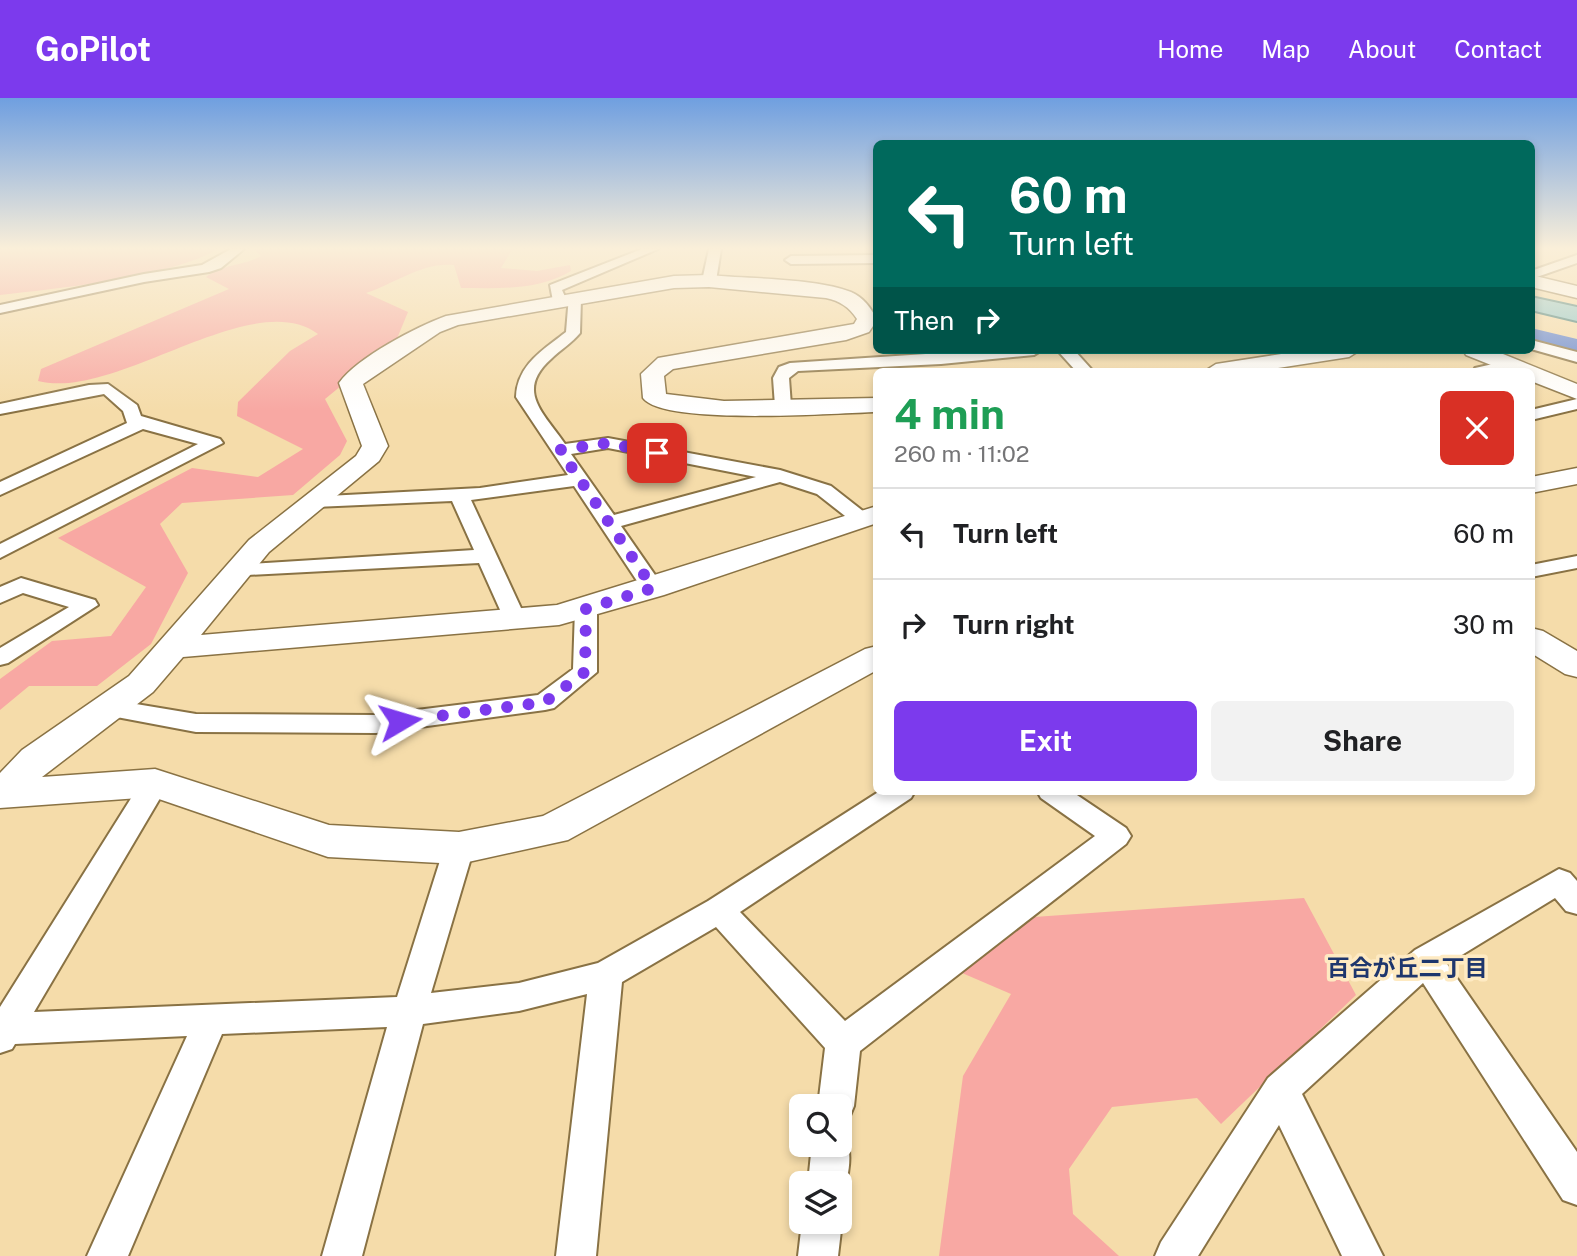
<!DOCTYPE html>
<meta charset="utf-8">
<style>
body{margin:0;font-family:"Public Sans","Noto Sans JP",sans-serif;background:#f2f2f2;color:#202124;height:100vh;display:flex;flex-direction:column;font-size:26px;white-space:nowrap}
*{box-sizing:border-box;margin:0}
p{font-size:23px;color:#757577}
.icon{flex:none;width:38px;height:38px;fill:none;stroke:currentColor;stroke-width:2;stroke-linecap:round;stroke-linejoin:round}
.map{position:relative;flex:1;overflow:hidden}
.drawer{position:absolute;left:873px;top:270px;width:662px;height:427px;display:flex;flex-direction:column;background:#fff;border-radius:10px;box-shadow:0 4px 10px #0003}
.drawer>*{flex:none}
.hud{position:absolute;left:873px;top:42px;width:662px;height:214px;border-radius:10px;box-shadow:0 4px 10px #0003;background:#00695c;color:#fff;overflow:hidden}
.controls{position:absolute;left:789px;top:996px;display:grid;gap:14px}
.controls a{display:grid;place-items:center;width:63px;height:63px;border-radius:10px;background:#fff;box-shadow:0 4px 10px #0003;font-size:35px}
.pin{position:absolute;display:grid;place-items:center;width:60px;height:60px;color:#fff;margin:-30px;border-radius:14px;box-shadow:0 4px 10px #0006}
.me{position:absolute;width:77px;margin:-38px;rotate:83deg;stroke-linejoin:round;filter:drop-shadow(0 0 5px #0008)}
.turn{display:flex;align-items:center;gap:24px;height:147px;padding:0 21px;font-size:32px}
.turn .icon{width:91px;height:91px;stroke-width:2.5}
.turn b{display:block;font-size:49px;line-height:60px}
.then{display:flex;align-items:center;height:66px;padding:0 21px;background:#0003;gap:14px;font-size:26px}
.round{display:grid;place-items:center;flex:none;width:74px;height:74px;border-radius:10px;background:#f2f2f2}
.headline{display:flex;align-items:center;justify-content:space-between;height:119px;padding:0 21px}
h1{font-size:42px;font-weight:700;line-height:52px;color:#1e9e55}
.action{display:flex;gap:14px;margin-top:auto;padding:14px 21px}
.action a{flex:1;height:80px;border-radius:10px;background:#7c3aed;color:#fff;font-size:28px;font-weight:700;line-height:80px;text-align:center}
.action a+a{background:#f2f2f2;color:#202124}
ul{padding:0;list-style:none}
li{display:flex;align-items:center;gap:21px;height:91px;padding:0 21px;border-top:2px solid #e0e0e0}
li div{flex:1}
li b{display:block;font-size:26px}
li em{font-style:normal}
header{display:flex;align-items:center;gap:42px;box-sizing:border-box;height:98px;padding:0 35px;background:#7c3aed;color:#fff}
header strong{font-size:33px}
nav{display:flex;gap:38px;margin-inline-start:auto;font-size:24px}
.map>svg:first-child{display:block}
.green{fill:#f8a8a3}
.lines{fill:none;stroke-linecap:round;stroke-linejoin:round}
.river{fill:#5a80d3;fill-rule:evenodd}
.street-casing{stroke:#897244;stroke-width:4}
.secondary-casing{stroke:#897244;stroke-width:3}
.primary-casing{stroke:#367777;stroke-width:4}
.street{fill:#fff;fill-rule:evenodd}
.secondary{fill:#fff;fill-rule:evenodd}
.primary{fill:#87c6cc;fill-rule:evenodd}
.route{stroke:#7c3aed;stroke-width:12;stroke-dasharray:0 21.6}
.labels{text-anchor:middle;stroke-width:7;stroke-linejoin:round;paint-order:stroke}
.near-neighbourhood-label{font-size:23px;font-weight:bold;fill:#1e366d;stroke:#feeac2}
</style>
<header>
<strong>GoPilot</strong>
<nav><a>Home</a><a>Map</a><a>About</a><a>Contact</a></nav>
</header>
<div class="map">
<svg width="1577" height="1158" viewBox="0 0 1577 1158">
<rect width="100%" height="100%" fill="#f5dcaa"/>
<path class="green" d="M0,151H213L217,152C164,180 61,190 0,197Z
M254,151H518L512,152L501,170L537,173L570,167L571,173C538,193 498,190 461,190L454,167C422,164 396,185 366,195L408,214L396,243L325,301L347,343L340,357L293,397L182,405L160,426L188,475L151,546L97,588H29L0,612V581L52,543L111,538L146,489L58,440L192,370L258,379L303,351L237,318L238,304L290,253L318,236C251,187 116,303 38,283L41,271L229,191L206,179C222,166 243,168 261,158Z
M1304,800L1356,897L1221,1026L1197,1000L1112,1009L1069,1071L1073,1116L1119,1158H939L963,978L1011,896L962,875L1034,819Z"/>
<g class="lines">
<path class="river" d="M1531,230L1577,241V256L1531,244Z"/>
<g class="street-casing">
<path id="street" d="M231,151H244L221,170L209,174L144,184L0,215V207L144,176L202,167Z
M642,151H658L562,192L567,203L565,206L553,203L550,187Z
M709,151H721L716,183L709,187L702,183Z
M877,157V165L791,166L785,162L791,158Z
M1577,157V165L1531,181V173Z
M569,198L581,201L580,235C572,245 560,252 551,261C515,293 544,315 565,346L608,340L780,372L831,388L868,417L871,421L868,425H854L817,396L780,384L621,428L664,490L653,497L645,495L574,388L471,402L527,523L516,530L505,523L479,465L228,478L225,473L236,467L474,452L452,403L315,409L308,407L305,403L308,399L480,390L568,377L516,299C517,267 543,252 566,234ZM608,350L756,379L614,417L571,356Z
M1531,242L1577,254V264L1531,251Z
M986,252H1042L1034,257L941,266L798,273L789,280L791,308L783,313L775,308L773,280L779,269L790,265Z
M1057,252H1074L1093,273H1076Z
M1511,262L1519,267L1517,270L1473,273L1475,270Z
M108,286L137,307L141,318L220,341L223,345L0,460V446L198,346L143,331L0,397V384L127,325L123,313L104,296L0,316V306L89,287Z
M1577,301V311L1531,322V312Z
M1577,458V470L1531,479V467Z
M21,480L95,502L98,507L8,565L0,567V550L69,509L23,495L0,505V489Z
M586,504L597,511V574L554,610L545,612L376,635L196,634L106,617L97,615L93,609L97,603L106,601L196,616L376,617L538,597L573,571L575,511Z
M155,675L165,678L169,685L34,914L397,899L444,750L449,742L459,739L469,742L474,750L431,895L519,885L598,865L708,803L880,693H915L911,700L740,814L845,923L1095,738L1041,700L1037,693H1071L1126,730L1131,738L1126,746L860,953L854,1008L849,1020L840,1024V1008H818L825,950L716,829L622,884L596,1158H556L587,896L519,913L423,926L362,1158H322L387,929L222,936L128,1158H87L187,938L15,946L12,951L0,955V909L145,678Z
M1559,771L1570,775L1577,783V816L1566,813L1555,800L1447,866L1577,1054V1107L1563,1102L1423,885L1302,996L1383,1158H1342L1279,1027L1198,1158H1155L1161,1144L1268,980L1415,852Z
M840,1031L844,1033C853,1053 850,1080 840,1099V1085H808L812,1046H840Z
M840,1119L842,1124L838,1158H798L802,1124H840Z"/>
</g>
<g class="secondary-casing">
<path id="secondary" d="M709,177C749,181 816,180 851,194C863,199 872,211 877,222L869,234L846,242L673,271L664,278L666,296L724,303L877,300V314C838,315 663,328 643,300L641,276L658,260L854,226L857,221C849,209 840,203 826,200L709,189L674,190L458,227L440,234L363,286L388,348L379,363L269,454L201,537L557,507L877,408V425L664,497L559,527L183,559L153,594L42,679L155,671L329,727L459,734L543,718L865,551L877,548V572L568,742L459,766L328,759L153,699L0,710V675L22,652L129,578L249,442L356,358L362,348L339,285C358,259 416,229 446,218L674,178Z
M1531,177L1577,188V200L1531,189Z
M1307,252H1360L1349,259L1258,273H1205L1216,266Z
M1463,252H1493L1577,286V301L1531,283V273H1506L1466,257Z
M1577,370V386L1531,395V379Z
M1531,530L1543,533L1577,553V579L1565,576L1531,555Z"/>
</g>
<g class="primary-casing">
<path id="primary" d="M1531,199L1577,209V223L1531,212Z"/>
</g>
<use href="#street" class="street"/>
<use href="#secondary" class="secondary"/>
<use href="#primary" class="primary"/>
</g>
<linearGradient id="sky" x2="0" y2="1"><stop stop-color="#6f9fe0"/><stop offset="0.48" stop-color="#faefd9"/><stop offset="1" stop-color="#faefd9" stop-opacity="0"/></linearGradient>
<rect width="1577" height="313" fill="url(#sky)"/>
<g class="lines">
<path class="route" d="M400,623L545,604L585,574L586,511L653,490L560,352L608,345L657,355"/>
</g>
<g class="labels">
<g class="near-neighbourhood-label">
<text x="1407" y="878">百合が丘二丁目</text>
</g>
</g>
</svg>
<div class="controls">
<a><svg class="icon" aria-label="search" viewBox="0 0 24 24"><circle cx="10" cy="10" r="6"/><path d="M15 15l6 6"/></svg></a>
<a><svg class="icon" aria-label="layers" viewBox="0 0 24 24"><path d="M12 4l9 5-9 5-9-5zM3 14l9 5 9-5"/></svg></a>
</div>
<div class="pin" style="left:657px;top:355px;background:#d93025"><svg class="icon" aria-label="arrive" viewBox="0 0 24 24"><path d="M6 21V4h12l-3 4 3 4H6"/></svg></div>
<svg class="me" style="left:400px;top:623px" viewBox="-20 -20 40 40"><path d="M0-17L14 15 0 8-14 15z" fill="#7c3aed" stroke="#fff" stroke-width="4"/></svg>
<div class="hud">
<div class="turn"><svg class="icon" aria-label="left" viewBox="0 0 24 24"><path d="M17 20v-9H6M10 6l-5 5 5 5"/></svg><div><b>60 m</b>Turn left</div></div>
<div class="then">Then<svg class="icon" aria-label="right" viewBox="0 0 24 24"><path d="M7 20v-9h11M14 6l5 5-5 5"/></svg></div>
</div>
<section class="drawer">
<div class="headline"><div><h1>4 min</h1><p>260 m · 11:02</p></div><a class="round" style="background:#d93025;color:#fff"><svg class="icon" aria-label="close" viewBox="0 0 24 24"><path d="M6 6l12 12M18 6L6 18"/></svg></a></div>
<ul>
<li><svg class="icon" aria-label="left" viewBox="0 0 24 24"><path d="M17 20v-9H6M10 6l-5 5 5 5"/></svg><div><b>Turn left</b></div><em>60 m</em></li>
<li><svg class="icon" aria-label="right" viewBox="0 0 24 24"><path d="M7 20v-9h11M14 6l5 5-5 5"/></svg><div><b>Turn right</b></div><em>30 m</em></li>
</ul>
<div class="action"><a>Exit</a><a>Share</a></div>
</section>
</div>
